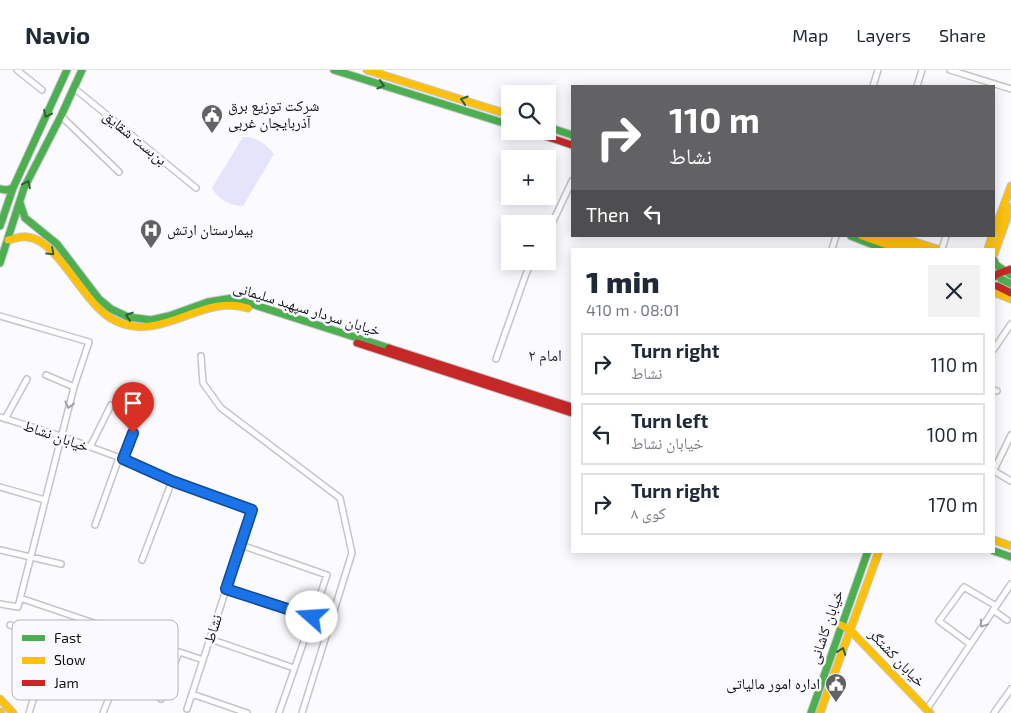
<!DOCTYPE html>
<meta charset="utf-8">
<style>
body{margin:0;font-family:"Exo 2","Noto Naskh Arabic",sans-serif;background:#f2f2f3;color:#1f2937;height:100vh;display:flex;flex-direction:column;font-size:19px;white-space:nowrap}
*{box-sizing:border-box;margin:0}
p{font-size:16px;color:#747a83}
.icon{flex:none;width:28px;height:28px;fill:none;stroke:currentColor;stroke-width:2;stroke-linecap:round;stroke-linejoin:round}
.map{position:relative;flex:1;overflow:hidden}
.sheet{position:absolute;left:571px;top:178px;width:424px;height:305px;display:flex;flex-direction:column;background:#fff;border-radius:0px;box-shadow:0 2px 12px #0003}
.sheet>*{flex:none}
.top-card{position:absolute;left:571px;top:15px;width:424px;height:152px;border-radius:0px;box-shadow:0 2px 12px #0003;background:#626265;color:#fff;overflow:hidden}
.buttons{position:absolute;left:501px;top:15px;display:grid;gap:10px}
.buttons a{display:grid;place-items:center;width:55px;height:55px;border-radius:0px;background:#fff;box-shadow:0 2px 12px #0003;font-size:25px}
.pin{position:absolute;display:grid;place-items:center;width:42px;height:42px;color:#fff;margin:-51px -21px;border-radius:50% 50% 50% 0;rotate:-45deg;box-shadow:0 0 5px #0007}
.pin .icon{rotate:45deg}
.me{position:absolute;width:55px;margin:-28px;rotate:289deg;stroke-linejoin:round;filter:drop-shadow(0 0 4px #0008)}
.turn{display:flex;align-items:center;gap:18px;height:105px;padding:0 15px;font-size:22px}
.turn .icon{width:65px;height:65px;stroke-width:2.5}
.turn b{display:block;font-size:35px;line-height:42px}
.then{display:flex;align-items:center;height:48px;padding:0 15px;background:#0003;gap:10px;font-size:19px}
.round{display:grid;place-items:center;flex:none;width:52px;height:52px;border-radius:0px;background:#f2f2f3}
.overview{display:flex;align-items:center;justify-content:space-between;height:85px;padding:0 15px}
h1{font-size:30px;font-weight:800;line-height:38px}
ul{padding:0;list-style:none}
li{display:flex;align-items:center;gap:15px;height:62px;margin:0 10px 8px;padding:0 5px;border:2px solid #e0e1e3;border-radius:0px}
li div{flex:1}
li b{display:block;font-size:19px}
li em{font-style:normal}
header{display:flex;align-items:center;gap:30px;box-sizing:border-box;height:70px;padding:0 25px;background:#fff;border-bottom:1px solid #e0e1e3}
header strong{font-size:24px}
nav{display:flex;gap:28px;margin-inline-start:auto;font-size:18px}
.map>svg:first-child{display:block}
.green{fill:#e6e4fb}
.lines{fill:none;stroke-linecap:round;stroke-linejoin:round}
.street-casing{stroke:#c5c5c8;stroke-width:8}
.fast-casing{stroke:#c5c5c8;stroke-width:9}
.slow-casing{stroke:#c5c5c8;stroke-width:9}
.jam-casing{stroke:#c5c5c8;stroke-width:9}
.street{stroke:#fefeff;stroke-width:5}
.fast{stroke:#4caf50;stroke-width:7}
.slow{stroke:#ffc107;stroke-width:7}
.jam{stroke:#c62828;stroke-width:7}
.oneway{stroke:#2e6032}
.oneway2{stroke:#9f9fa1}
.route-casing{stroke:#114b97;stroke-width:12}
.route{stroke:#1a73e8;stroke-width:9}
.labels{text-anchor:middle;stroke-width:5;stroke-linejoin:round;paint-order:stroke}
.poi-label{font-size:15px;fill:#101013;stroke:#faf9ff;text-anchor:start}
.street-label{font-size:15px;fill:#101013;stroke:#faf9ff}
.neighbourhood-label{font-size:16px;fill:#2b2b31;stroke:#faf9ff}
.key{fill:#faf9ff;stroke:#b4b3b8;stroke-width:1}
.key-label{font-size:14px;fill:#101013}
</style>
<header>
<strong>Navio</strong>
<nav><a>Map</a><a>Layers</a><a>Share</a></nav>
</header>
<div class="map">
<svg width="1011" height="643" viewBox="0 0 1011 643">
<rect width="100%" height="100%" fill="#fbfafe"/>
<path class="green" d="M243,67C256,66 267,75 274,84L243,136C232,137 217,129 212,118Z"/>
<g class="lines">
<g class="street-casing">
<path id="street" d="M17,0L42,20
M950,0L1011,19
M873,16L878,0
M917,16L922,0
M74,18L196,118
M61,46L119,102
M548,162L572,111
M832,179L836,166
M942,179L946,166
M0,246L89,272L74,317L18,537L0,534
M994,279L1011,254
M201,286L203,313L221,338L340,428L352,483L302,643
M496,289L526,204L532,191
M46,305L74,317
M994,320L997,321
M0,347L61,366L123,389L172,411L252,440L187,639
M5,349L27,309
M90,377L111,335
M123,389L133,363
M994,400L1011,365
M994,401L1011,411
M0,417L45,430
M95,455L119,388
M241,475L327,505L279,643
M0,480L61,494
M142,490L172,411
M226,519L312,547
M20,528L203,590
M993,540L1007,550
M10,555L52,568L29,643
M210,569L294,598
M970,574L939,551L964,517L996,536
M192,624L247,643
M161,629L179,582
M927,639L1011,514
M103,643L123,593
M994,643L1011,619"/>
</g>
<g class="fast-casing">
<path id="fast" d="M334,0L510,55
M548,57L572,65
M0,119L6,120L13,118
M20,133L25,148L57,174L99,229L111,239L128,247L151,250L169,246L208,232L233,228L389,278
M0,156L13,118L67,0
M851,166L884,179
M994,190L996,195L1011,205
M0,193L24,118L61,46L82,0
M1001,209L1011,214
M994,481L1011,487
M811,643L868,481"/>
</g>
<g class="slow-casing">
<path id="slow" d="M367,0L510,45
M994,162L1011,116
M862,166L899,179
M879,166L919,179
M896,166L937,179
M8,170C14,169 20,166 27,167C59,169 83,236 116,251C162,273 202,223 248,238
M988,179L992,166
M994,184L1011,137
M994,222L1011,229
M994,470L1011,476
M841,555L850,560L930,643
M0,629L13,643
M0,642L1,643
M820,643L879,481"/>
</g>
<g class="jam-casing">
<path id="jam" d="M530,61L572,75
M994,207L997,204L1011,199
M997,216L1011,223
M357,273L572,343
M389,278L572,337"/>
</g>
<use href="#street" class="street"/>
<use href="#fast" class="fast"/>
<use href="#slow" class="slow"/>
<use href="#jam" class="jam"/>
</g>
<defs><path id="oneway-chevron" d="M-2-3.5L2.5 0L-2 3.5" fill="none" stroke-width="1.6" stroke-linecap="round" stroke-linejoin="round" transform="scale(1.25)"/></defs>
<g class="oneway">
<use href="#oneway-chevron" transform="translate(381 15) rotate(17)"/>
<use href="#oneway-chevron" transform="translate(464 30) rotate(-163)"/>
<use href="#oneway-chevron" transform="translate(47 44) rotate(115)"/>
<use href="#oneway-chevron" transform="translate(27 114) rotate(-65)"/>
<use href="#oneway-chevron" transform="translate(51 182) rotate(43)"/>
<use href="#oneway-chevron" transform="translate(129 246) rotate(-162)"/>
<use href="#oneway-chevron" transform="translate(842 581) rotate(-70)"/>
</g>
<g class="oneway2">
<use href="#oneway-chevron" transform="translate(69 335) rotate(105)"/>
<use href="#oneway-chevron" transform="translate(983 554) rotate(124)"/>
</g>
<g class="lines">
<g class="route-casing">
<path id="route" d="M133,363L123,389L172,411L252,440L226,519L312,547"/>
</g>
<use href="#route" class="route"/>
</g>
<defs>
<g id="civic-pin" transform="scale(1.125)"><path d="M0 17L-7.5 6A9.5 9.5 0 1 1 7.5 6Z" fill="#626265" stroke="#faf9ff"/><path d="M-.6-6.5H3V-4.5H.6V-3L4-1V1h2V6H-6V1h2V-1L-.6-3ZM-1.2 2.5V6h2.4V2.5Z" fill="#fff"/></g>
<g id="hospital-pin" transform="scale(1.125)"><path d="M0 17L-7.5 6A9.5 9.5 0 1 1 7.5 6Z" fill="#626265" stroke="#faf9ff"/><path d="M-5-5h3v3.5h4V-5h3V5h-3V1.5h-4V5h-3Z" fill="#fff"/></g>
</defs>
<g fill-rule="evenodd">
<use href="#civic-pin" x="212" y="45"/>
<use href="#hospital-pin" x="151" y="160"/>
<use href="#civic-pin" x="836" y="614"/>
</g>
<g class="labels">
<g class="poi-label">
<text x="228" y="41">شرکت توزیع برق<tspan x="228" dy="17">آذربایجان غربی</tspan></text>
<text x="167" y="165">بیمارستان ارتش</text>
<text x="820" y="619" text-anchor="end">اداره امور مالیاتی</text>
</g>
<g class="street-label">
<text transform="translate(135 68) rotate(39)" y="5">بن‌بست شقایق</text>
<text transform="translate(307 239) rotate(17)" y="5">خیابان سردار سپهبد سلیمانی</text>
<text transform="translate(56 366) rotate(19)" y="5">خیابان نشاط</text>
<text transform="translate(826 557) rotate(-71)" y="5">خیابان کاشانی</text>
<text transform="translate(213 559) rotate(-72)" y="5">نشاط</text>
<text transform="translate(897 588) rotate(46)" y="5">خیابان کشتگر</text>
</g>
<g class="neighbourhood-label">
<text x="545" y="291">امام ۲</text>
</g>
</g>
<rect x="12" y="550" width="166" height="80" rx="8" class="key"/>
<rect x="22" y="565" width="23" height="6" fill="#4caf50"/>
<rect x="22" y="587" width="23" height="7" fill="#ffc107"/>
<rect x="22" y="610" width="23" height="6" fill="#c62828"/>
<g class="key-label">
<text x="54" y="573">Fast</text>
<text x="54" y="595">Slow</text>
<text x="54" y="618">Jam</text>
</g>
</svg>
<div class="buttons">
<a><svg class="icon" aria-label="search" viewBox="0 0 24 24"><circle cx="10" cy="10" r="6"/><path d="M15 15l6 6"/></svg></a>
<a>+</a>
<a>−</a>
</div>
<div class="pin" style="left:133px;top:363px;background:#d93025"><svg class="icon" aria-label="arrive" viewBox="0 0 24 24"><path d="M6 21V4h12l-3 4 3 4H6"/></svg></div>
<svg class="me" style="left:312px;top:547px" viewBox="-20 -20 40 40"><circle r="19" fill="#fff"/><path d="M0-13L10 11 0 6-10 11z" fill="#1a73e8"/></svg>
<div class="top-card">
<div class="turn"><svg class="icon" aria-label="right" viewBox="0 0 24 24"><path d="M7 20v-9h11M14 6l5 5-5 5"/></svg><div><b>110 m</b>نشاط</div></div>
<div class="then">Then<svg class="icon" aria-label="left" viewBox="0 0 24 24"><path d="M17 20v-9H6M10 6l-5 5 5 5"/></svg></div>
</div>
<section class="sheet">
<div class="overview"><div><h1>1 min</h1><p>410 m · 08:01</p></div><a class="round"><svg class="icon" aria-label="close" viewBox="0 0 24 24"><path d="M6 6l12 12M18 6L6 18"/></svg></a></div>
<ul>
<li><svg class="icon" aria-label="right" viewBox="0 0 24 24"><path d="M7 20v-9h11M14 6l5 5-5 5"/></svg><div><b>Turn right</b><p>نشاط</p></div><em>110 m</em></li>
<li><svg class="icon" aria-label="left" viewBox="0 0 24 24"><path d="M17 20v-9H6M10 6l-5 5 5 5"/></svg><div><b>Turn left</b><p>خیابان نشاط</p></div><em>100 m</em></li>
<li><svg class="icon" aria-label="right" viewBox="0 0 24 24"><path d="M7 20v-9h11M14 6l5 5-5 5"/></svg><div><b>Turn right</b><p>کوی ۸</p></div><em>170 m</em></li>
</ul>
</section>
</div>
